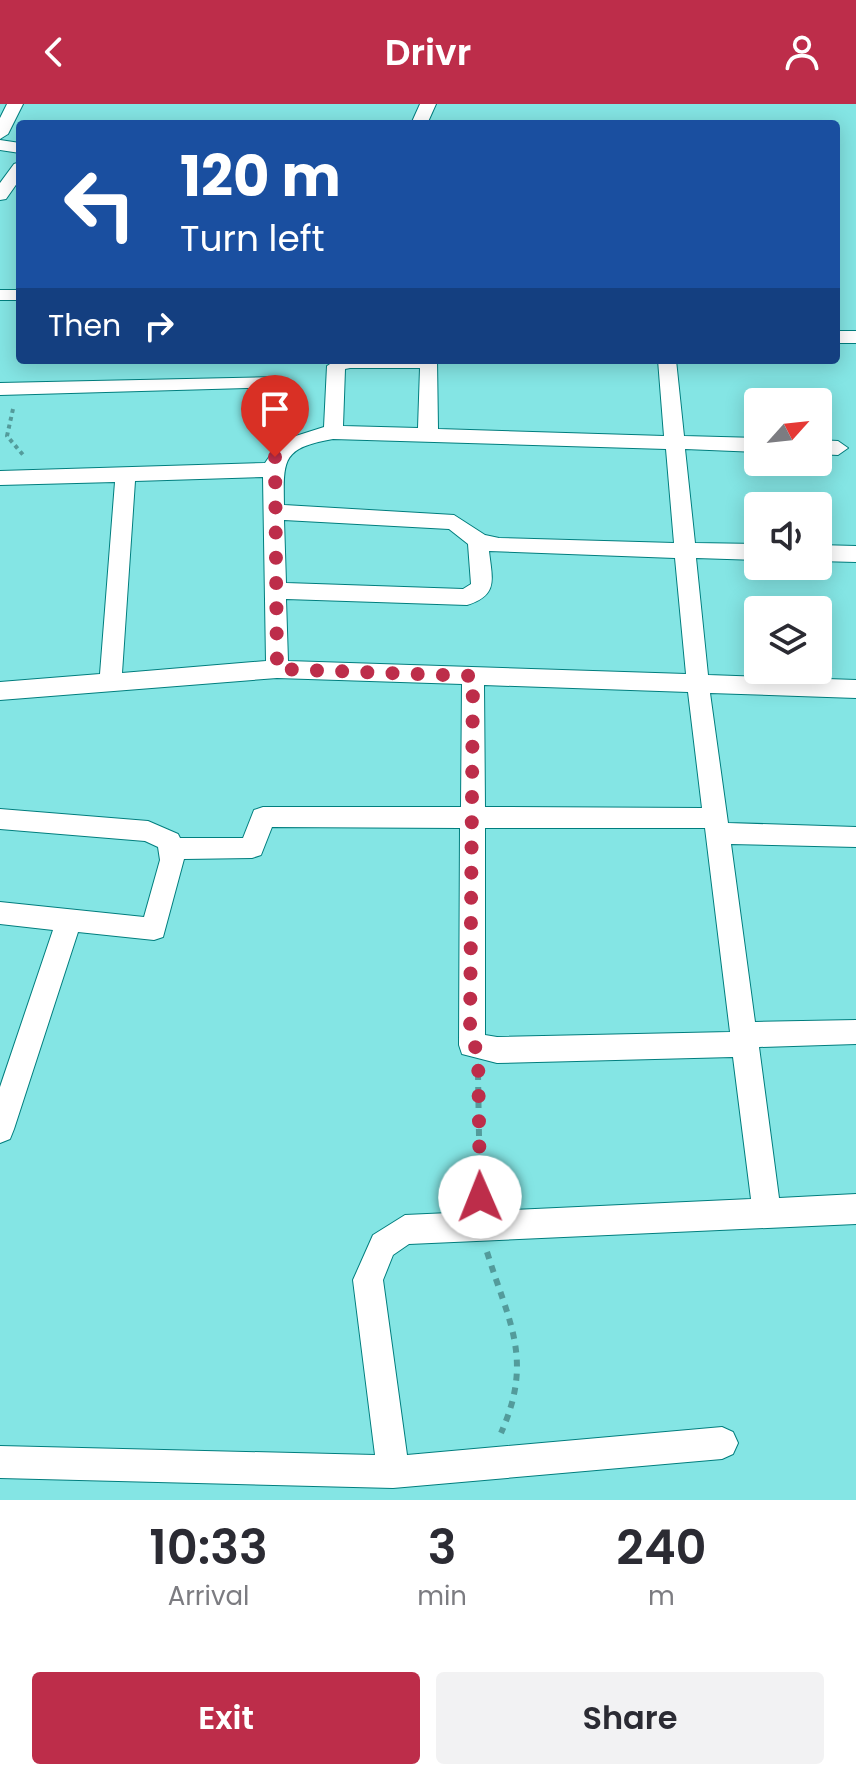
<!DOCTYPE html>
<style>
body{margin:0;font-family:Poppins,sans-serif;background:#f2f2f3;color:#2b2b33;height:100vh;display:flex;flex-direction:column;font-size:30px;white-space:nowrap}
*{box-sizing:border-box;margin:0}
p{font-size:26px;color:#7c7c81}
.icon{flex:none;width:44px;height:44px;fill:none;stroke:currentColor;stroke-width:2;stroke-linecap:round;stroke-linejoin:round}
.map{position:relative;height:1396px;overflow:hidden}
.details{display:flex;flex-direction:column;background:#fff;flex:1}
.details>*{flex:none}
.top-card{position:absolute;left:16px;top:16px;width:824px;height:244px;border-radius:8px;box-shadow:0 4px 20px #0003;background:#1a4fa0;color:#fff;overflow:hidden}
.needle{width:52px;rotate:63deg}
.buttons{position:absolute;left:744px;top:284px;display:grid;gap:16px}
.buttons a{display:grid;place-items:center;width:88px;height:88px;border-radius:8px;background:#fff;box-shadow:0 4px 20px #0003;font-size:40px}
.pin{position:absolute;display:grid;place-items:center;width:68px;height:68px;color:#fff;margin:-82px -34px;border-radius:50% 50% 50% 0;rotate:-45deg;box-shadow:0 0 8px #0007}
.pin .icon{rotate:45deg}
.me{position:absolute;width:88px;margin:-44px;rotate:359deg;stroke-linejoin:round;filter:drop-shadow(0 0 6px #0008)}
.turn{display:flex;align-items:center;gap:28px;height:168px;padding:0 32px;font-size:36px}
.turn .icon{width:104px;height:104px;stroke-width:2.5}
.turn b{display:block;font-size:56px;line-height:68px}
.then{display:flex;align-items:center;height:76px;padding:0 32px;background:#0003;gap:16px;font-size:30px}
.eta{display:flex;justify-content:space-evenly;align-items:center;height:136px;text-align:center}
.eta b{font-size:48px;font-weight:600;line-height:56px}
.primary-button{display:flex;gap:16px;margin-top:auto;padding:16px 32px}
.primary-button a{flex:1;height:92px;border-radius:8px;background:#bd2d4a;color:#fff;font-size:32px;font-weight:600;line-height:92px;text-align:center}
.primary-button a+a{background:#f2f2f3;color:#2b2b33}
header{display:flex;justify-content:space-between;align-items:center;height:104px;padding:0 32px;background:#bd2d4a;color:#fff;font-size:36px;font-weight:600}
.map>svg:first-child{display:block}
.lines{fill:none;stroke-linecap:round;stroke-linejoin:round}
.minor-casing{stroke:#007e7e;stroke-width:2}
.path-far1{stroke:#539b9b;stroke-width:4;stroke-dasharray:4 4;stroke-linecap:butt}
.path{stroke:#539b9b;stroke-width:6;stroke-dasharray:7 7;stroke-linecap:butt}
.minor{fill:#fff;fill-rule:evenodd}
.route{stroke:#bd2d4a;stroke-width:14;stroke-dasharray:0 25.2}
</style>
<header><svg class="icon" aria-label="back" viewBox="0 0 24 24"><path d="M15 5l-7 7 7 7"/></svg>Drivr<svg class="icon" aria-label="person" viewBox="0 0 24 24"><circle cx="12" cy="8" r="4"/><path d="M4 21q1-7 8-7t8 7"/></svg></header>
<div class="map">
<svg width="856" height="1396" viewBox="0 0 856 1396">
<rect width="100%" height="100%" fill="#84e5e4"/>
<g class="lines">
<g class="minor-casing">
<path id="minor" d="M7,0H23L8,30L0,35V14Z
M420,0H436L427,20H411Z
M0,36L20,39V49L0,46Z
M20,58V75L6,95L0,96V79L14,60Z
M0,186H20V196H0Z
M836,227H856V239H836Z
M336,256H437L438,325L664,332L658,256H676L684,332L758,334V348L685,345L695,439L758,440V456L696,454L708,571L856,576V594L710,589L728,719L856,723V743L731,740L755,918L856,916V940L759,943L779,1094L856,1090V1120L409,1140L393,1151L383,1176L407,1351L722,1323L733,1328L738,1339L733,1350L722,1355L393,1384L0,1374V1342L375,1351L353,1176L373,1131L405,1111L751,1095L733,953L497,959L462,950L459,941L460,724L272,723L261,751L252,754L184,755L163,833L154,836L78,828L14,1025L10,1035L0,1039V983L53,826L0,820V798L144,813L160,756L158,743L145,737L0,725V705L148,717L178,730L180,734H243L254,706L263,703H461L462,580L277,574L0,596V578L100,570L115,378L0,381V367L265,359L280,337L324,323L327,262ZM350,264H420L418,324L343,322L345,265ZM333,335L666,345L674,439L499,434L485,431L454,411L284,401C283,354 283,344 333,335ZM263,373L266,557L122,569L135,377ZM284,416L449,425L468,440L471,480L463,485L286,479ZM489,447L675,454L686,570L288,557L286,495L467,501C499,491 492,475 489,447ZM484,581L688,588L702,704L485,703ZM485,724H705L730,928L497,933L485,931Z
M280,273L289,279L287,283L0,291V279Z
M818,336L838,337L848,344L838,351L818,350Z
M818,441L856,442V458L818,457Z"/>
</g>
<path class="path-far1" d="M13,305L7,332L24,352"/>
<path class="path" d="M478,969L480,1095
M487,1148C509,1219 534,1255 501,1329"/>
<use href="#minor" class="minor"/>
</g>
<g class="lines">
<path class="route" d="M275,353L277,565L473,572L470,929L472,941L478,945L480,1093"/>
</g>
</svg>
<div class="buttons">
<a><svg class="needle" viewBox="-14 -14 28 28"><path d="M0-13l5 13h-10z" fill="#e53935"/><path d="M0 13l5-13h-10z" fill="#7c7c81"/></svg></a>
<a><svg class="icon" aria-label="sound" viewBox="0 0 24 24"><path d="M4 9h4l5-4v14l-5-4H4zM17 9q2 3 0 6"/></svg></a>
<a><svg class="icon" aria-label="layers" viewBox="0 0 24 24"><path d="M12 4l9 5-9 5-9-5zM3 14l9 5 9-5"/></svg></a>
</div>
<div class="pin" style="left:275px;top:353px;background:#d93025"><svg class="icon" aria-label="arrive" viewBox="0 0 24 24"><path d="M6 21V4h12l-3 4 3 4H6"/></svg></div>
<svg class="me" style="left:480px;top:1093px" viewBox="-20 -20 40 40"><circle r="19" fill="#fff"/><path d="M0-13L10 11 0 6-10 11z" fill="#bd2d4a"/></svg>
<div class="top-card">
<div class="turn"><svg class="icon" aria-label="left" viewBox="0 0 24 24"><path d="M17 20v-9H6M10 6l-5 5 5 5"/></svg><div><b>120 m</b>Turn left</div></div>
<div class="then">Then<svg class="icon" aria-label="right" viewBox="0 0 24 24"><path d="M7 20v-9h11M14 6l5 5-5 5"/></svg></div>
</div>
</div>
<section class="details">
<div class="eta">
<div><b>10:33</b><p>Arrival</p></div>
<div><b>3</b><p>min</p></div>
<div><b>240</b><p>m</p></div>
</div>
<div class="primary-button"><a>Exit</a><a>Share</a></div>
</section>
